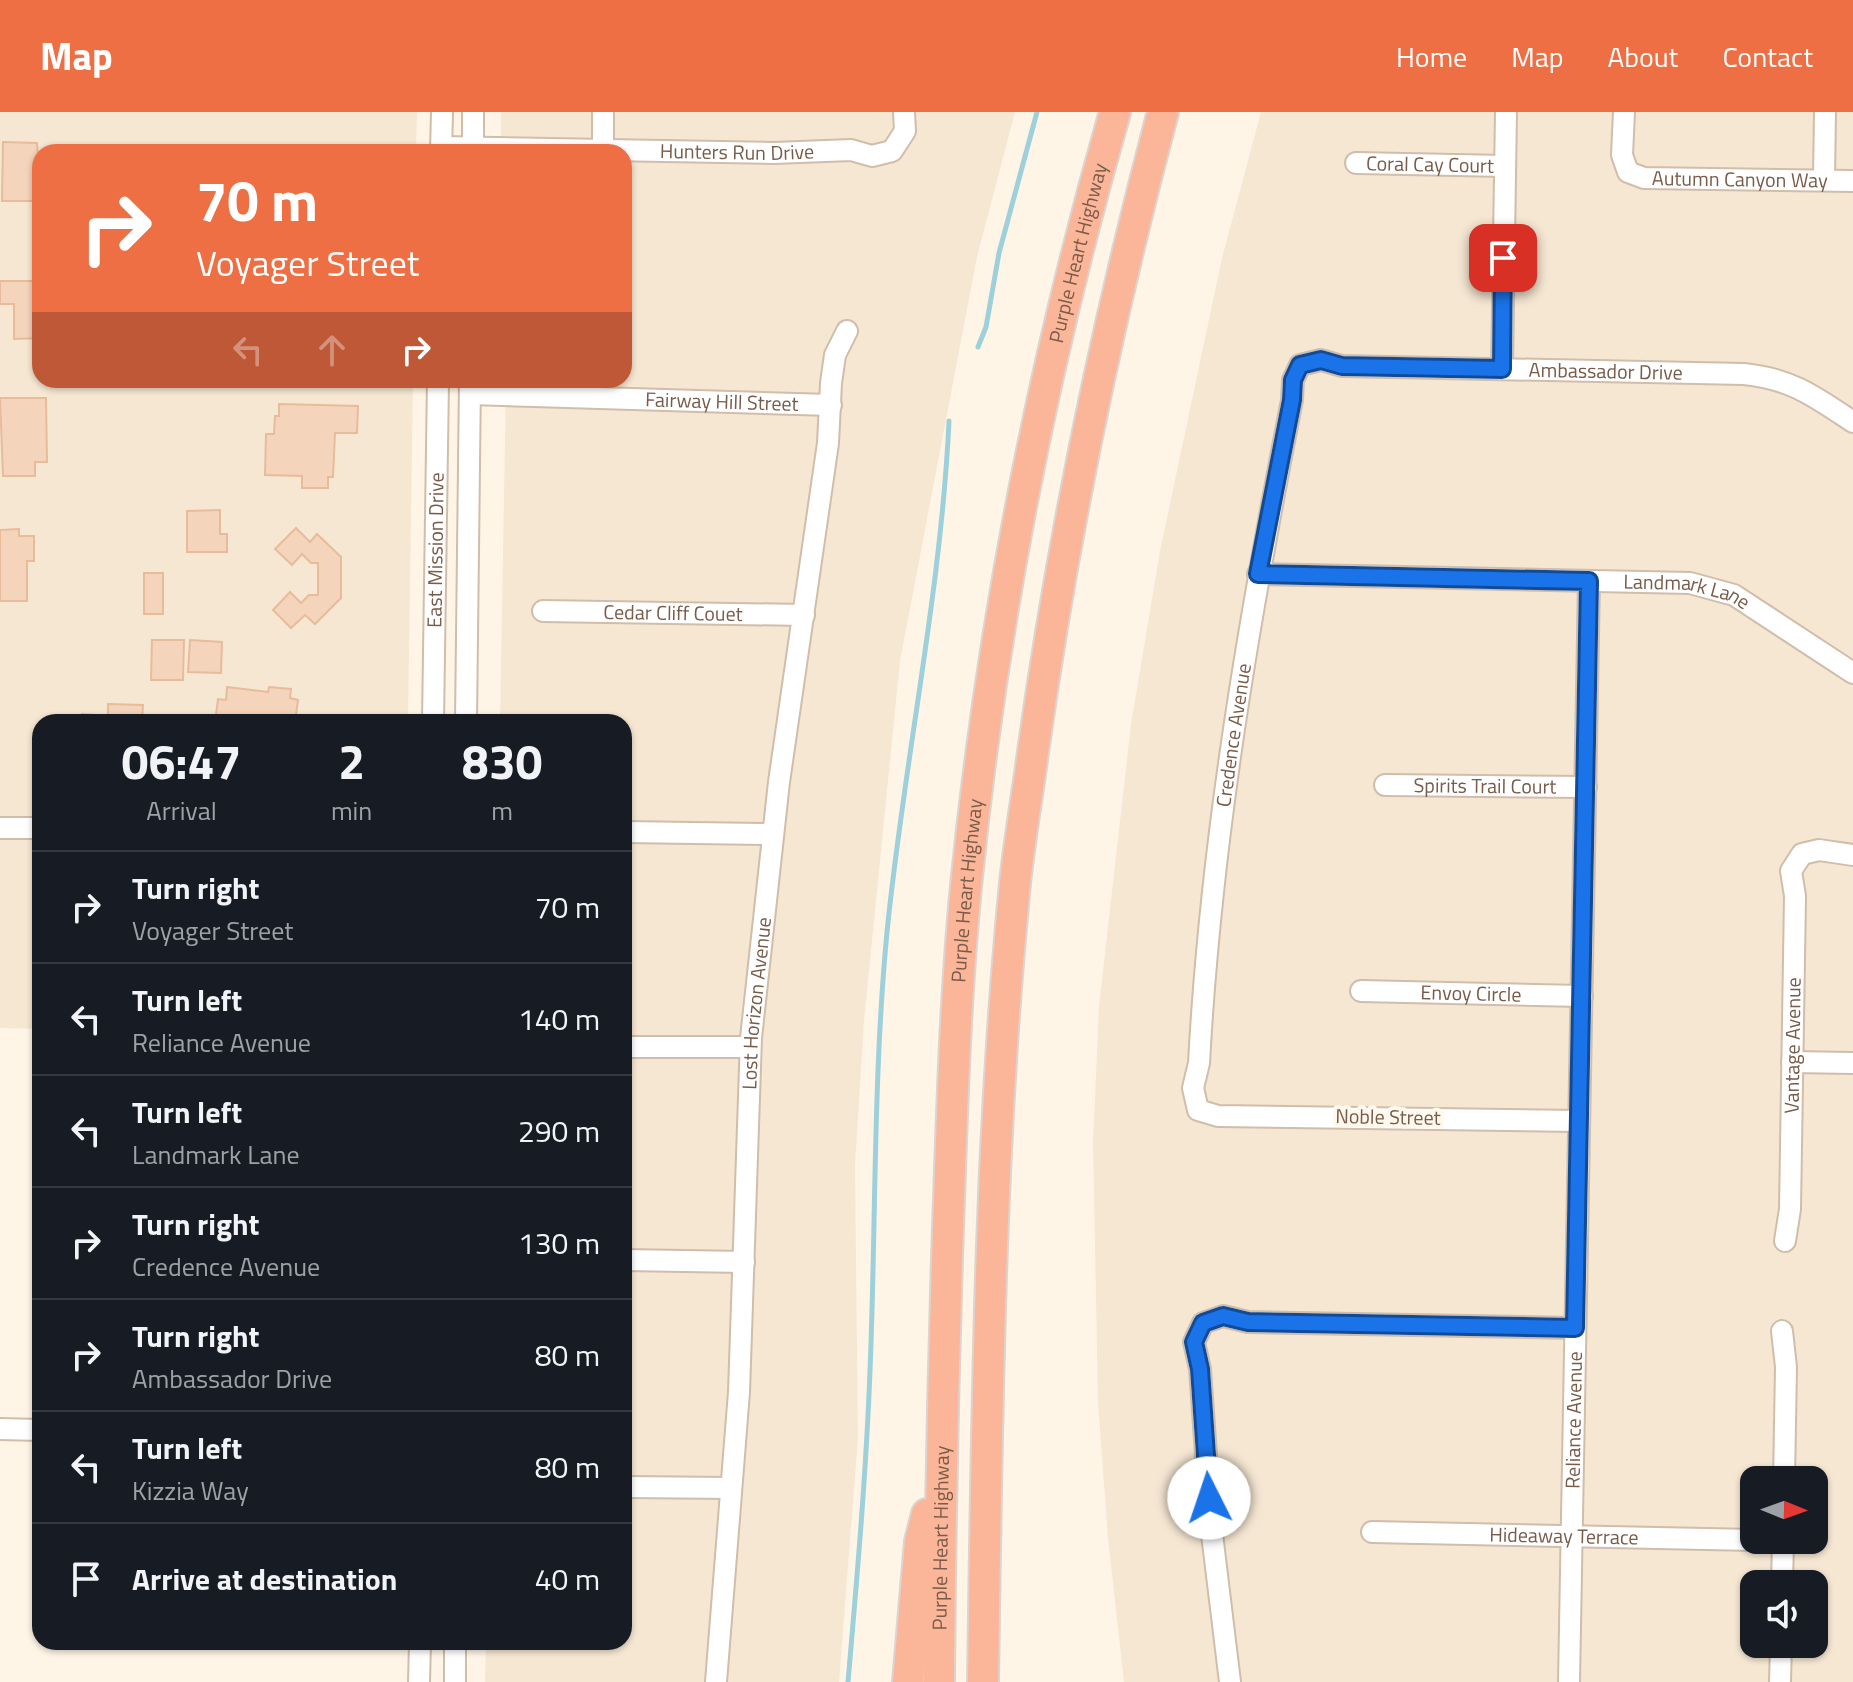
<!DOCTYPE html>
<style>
body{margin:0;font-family:"Titillium Web",sans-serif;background:#20242c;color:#f1f3f6;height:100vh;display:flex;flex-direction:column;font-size:30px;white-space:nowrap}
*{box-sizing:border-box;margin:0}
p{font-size:26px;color:#9ea1a6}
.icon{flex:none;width:44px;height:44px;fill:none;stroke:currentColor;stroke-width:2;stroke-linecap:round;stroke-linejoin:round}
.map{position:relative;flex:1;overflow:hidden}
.details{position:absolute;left:32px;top:602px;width:600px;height:936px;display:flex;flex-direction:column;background:#171b24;border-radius:24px;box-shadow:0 2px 6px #0004}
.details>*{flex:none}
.top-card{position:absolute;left:32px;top:32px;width:600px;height:244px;border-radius:24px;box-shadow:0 2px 6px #0004;background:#ee6f44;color:#fff;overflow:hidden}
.needle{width:52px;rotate:91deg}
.controls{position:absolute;left:1740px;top:1354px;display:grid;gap:16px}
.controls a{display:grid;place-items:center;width:88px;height:88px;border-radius:16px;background:#171b24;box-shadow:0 2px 6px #0004;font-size:40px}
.pin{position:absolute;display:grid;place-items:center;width:68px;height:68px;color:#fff;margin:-34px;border-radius:16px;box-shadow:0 4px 12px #0006}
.me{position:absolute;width:88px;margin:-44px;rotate:356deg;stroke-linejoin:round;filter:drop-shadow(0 0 6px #0008)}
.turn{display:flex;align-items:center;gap:28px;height:168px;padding:0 32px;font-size:36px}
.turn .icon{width:104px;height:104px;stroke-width:2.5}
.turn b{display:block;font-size:56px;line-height:68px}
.lanes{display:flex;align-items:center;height:76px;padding:0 32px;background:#0003;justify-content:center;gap:40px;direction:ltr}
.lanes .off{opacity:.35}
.eta{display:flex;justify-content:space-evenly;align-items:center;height:136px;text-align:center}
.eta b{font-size:48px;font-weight:700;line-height:56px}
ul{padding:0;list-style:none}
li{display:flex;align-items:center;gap:24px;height:112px;padding:0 32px;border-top:2px solid #363941}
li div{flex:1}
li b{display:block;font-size:30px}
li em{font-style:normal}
header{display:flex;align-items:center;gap:48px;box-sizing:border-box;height:112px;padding:0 40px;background:#ee6f44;color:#fff}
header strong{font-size:38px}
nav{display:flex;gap:44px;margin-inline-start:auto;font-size:28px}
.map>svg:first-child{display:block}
.residential{fill:#f6e7d3;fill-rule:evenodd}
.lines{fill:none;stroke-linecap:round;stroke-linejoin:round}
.stream{stroke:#9ed0db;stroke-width:5}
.building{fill:#f5d4bc;stroke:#e8bb9b;stroke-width:2}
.minor-casing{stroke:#d0bdab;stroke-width:24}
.highway-casing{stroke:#dcd4d0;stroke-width:34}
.minor{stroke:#fff;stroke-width:20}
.highway{stroke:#fbb699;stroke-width:30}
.route-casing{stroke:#114b97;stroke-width:20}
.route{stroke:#1a73e8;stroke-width:14}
.labels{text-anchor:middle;stroke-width:8;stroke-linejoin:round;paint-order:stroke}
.street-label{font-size:20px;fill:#795b49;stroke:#fff9ed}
</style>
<header>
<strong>Map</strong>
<nav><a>Home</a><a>Map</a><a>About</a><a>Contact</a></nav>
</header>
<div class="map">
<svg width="1853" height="1570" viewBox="0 0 1853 1570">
<rect width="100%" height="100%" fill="#fef5e6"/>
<path class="residential" d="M0,0H417L416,40H40V268H413L408,610H40V917L0,916Z
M501,0H1015L977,145L900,549L864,909L855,1054L858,1326L839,1570H485L486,1530H624V610H500L506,268H624V40H501Z
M1261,0H1853V1570H1124L1108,1426L1098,1291L1093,1031L1099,894L1131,612L1160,439L1222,146ZM1754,1368H1814V1428H1754ZM1754,1472H1814V1532H1754Z"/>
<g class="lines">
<path class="stream" d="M978,235L986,215L999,141L1037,0
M848,1570C857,1466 866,1363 870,1259C876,1113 873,966 887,820C904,649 941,481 949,309"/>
</g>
<path class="building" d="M3,30L37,31L40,74H34V89H2Z
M0,169H40V226L14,227V192H0Z
M0,286H46L47,350H35V364H3Z
M279,292L358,294L357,321H335L333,365H328V376H302V364L265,363L266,322H274L275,304H279Z
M220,398V422H227V440H187V399Z
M296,416L310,430L317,422L341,445V486L315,512L305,503L291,516L273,498L290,480L301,491L309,483H318V451H311L302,442L292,453L275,437Z
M19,417V424H34V449H27V489H0V418Z
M144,461H163V502H144Z
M152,528H184L183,568H151Z
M190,528L222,530L221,561L188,560Z
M227,575L268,580L269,575L291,577L290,586L298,588L295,610H215L218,587L226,588Z
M108,592L143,593L142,610H108Z
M82,602L96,603V610H81Z"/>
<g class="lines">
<g class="minor-casing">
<g id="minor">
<path d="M473,0V40"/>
<path id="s1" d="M1624,0L1622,43L1628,60L1644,66L1853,69"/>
<path id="s2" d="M441,35L774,41L851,38L872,44L892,39L905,19L904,0"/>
<path d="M603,38V0"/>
<path d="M441,40L442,0"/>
<path id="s3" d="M1356,51L1505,54"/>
<path d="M1824,68L1825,0"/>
<path d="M1502,257L1506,0"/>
<path id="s4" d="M470,282L831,293"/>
<path id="s5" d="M1258,462L1690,471L1734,483L1853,561"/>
<path id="s6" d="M543,499L804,503"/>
<path id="s7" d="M433,610L438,268"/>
<path d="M466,610L470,268"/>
<path id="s8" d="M1385,673L1586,675"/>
<path d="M0,716H40"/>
<path d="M624,720L773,722"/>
<path id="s9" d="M1361,879L1582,884"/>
<path d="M624,935H750"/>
<path d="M1792,950L1853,951"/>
<path id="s10" d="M1579,1009L1218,1004L1198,998L1193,976L1199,951C1211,727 1249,508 1292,288L1293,268L1300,253L1321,248L1342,254L1744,262C1792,267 1814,284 1853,310"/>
<path id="s11" d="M1785,1129L1790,1097L1795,784L1791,759L1802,742L1819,738L1853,743"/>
<path d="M624,1148L744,1150"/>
<path d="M1782,1219L1786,1255L1784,1368"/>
<path d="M0,1317L40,1318"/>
<path d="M624,1375L731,1376"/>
<path id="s12" d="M1372,1420L1754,1428"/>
<path d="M1782,1472L1783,1428"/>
<path d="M419,1570L420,1530"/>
<path d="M455,1570V1530"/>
<path id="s13" d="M716,1570L739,1280L751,926L779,670L828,331L831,271L835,243L847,219"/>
<path d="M1230,1570L1211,1414L1200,1257L1194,1230L1203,1211L1223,1204L1248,1210L1575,1216"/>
<path id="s14" d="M1569,1570L1589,469"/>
<path d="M1780,1570L1781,1532"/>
</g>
</g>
<g class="highway-casing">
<g id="highway">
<path d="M908,1570L920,1430L927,1402"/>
<path id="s15" d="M939,1570C940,1419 943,1267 948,1116C952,1002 955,887 966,774C992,512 1043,252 1115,0"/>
<path d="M983,1570C987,1307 989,1044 1014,782C1018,735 1027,687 1033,640C1063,424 1107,211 1163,0"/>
</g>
</g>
<use href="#minor" class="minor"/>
<use href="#highway" class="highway"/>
</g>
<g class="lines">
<g class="route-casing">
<path id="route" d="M1209,1386L1200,1257L1194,1230L1203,1211L1223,1204L1248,1210L1575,1216L1589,469L1258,462L1292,288L1293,268L1300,253L1321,248L1342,254L1502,257L1503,146"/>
</g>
<use href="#route" class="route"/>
</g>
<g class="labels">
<g class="street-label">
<text dy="7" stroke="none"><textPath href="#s2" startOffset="296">Hunters Run Drive</textPath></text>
<text dy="7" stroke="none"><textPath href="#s3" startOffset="74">Coral Cay Court</textPath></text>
<text dy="7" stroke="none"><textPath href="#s1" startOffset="174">Autumn Canyon Way</textPath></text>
<text dy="7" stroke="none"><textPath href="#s15" startOffset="1440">Purple Heart Highway</textPath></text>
<text dy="7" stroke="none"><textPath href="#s10" startOffset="1444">Ambassador Drive</textPath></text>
<text dy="7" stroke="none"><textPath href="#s4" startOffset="252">Fairway Hill Street</textPath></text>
<text dy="7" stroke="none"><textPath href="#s7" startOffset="172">East Mission Drive</textPath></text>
<text dy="7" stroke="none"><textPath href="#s5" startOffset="430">Landmark Lane</textPath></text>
<text dy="7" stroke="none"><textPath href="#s6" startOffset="130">Cedar Cliff Couet</textPath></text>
<text dy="7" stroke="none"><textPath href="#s10" startOffset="760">Credence Avenue</textPath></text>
<text dy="7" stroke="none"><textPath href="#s8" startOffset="100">Spirits Trail Court</textPath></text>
<text dy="7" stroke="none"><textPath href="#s15" startOffset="792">Purple Heart Highway</textPath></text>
<text dy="7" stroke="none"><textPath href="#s9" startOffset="110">Envoy Circle</textPath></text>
<text dy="7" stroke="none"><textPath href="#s13" startOffset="680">Lost Horizon Avenue</textPath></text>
<text dy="7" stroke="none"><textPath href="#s11" startOffset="196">Vantage Avenue</textPath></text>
<text transform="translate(1388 1005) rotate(1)" y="7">Noble Street</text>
<text dy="7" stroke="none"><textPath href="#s14" startOffset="262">Reliance Avenue</textPath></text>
<text dy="7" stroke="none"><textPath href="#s12" startOffset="192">Hideaway Terrace</textPath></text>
<text dy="7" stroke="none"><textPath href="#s15" startOffset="144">Purple Heart Highway</textPath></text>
</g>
</g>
</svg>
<div class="controls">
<a><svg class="needle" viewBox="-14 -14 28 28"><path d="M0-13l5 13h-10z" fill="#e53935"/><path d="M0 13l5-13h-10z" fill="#9ea1a6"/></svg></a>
<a><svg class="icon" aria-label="sound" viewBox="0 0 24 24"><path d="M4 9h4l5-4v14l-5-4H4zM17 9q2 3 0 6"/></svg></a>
</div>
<div class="pin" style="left:1503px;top:146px;background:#d93025"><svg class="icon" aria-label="arrive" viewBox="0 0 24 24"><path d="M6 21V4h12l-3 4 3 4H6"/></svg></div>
<svg class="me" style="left:1209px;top:1386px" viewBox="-20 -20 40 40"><circle r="19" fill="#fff"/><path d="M0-13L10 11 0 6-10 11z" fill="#1a73e8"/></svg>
<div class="top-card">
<div class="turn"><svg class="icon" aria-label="right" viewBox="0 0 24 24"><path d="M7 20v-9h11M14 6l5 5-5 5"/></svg><div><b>70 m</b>Voyager Street</div></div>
<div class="lanes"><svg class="icon off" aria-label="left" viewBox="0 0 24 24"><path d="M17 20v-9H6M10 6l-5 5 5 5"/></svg><svg class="icon off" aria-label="ahead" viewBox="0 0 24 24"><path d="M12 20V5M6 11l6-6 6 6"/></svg><svg class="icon" aria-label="right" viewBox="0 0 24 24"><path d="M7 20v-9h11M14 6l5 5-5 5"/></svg></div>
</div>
<section class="details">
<div class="eta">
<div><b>06:47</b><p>Arrival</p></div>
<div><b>2</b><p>min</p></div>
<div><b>830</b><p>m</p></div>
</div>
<ul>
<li><svg class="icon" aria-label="right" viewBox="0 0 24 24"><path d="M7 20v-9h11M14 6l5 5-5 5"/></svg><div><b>Turn right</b><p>Voyager Street</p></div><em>70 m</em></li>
<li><svg class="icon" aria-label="left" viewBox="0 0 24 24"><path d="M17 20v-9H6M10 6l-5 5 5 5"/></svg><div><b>Turn left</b><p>Reliance Avenue</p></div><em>140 m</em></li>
<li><svg class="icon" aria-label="left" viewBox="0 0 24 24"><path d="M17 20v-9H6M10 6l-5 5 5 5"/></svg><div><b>Turn left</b><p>Landmark Lane</p></div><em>290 m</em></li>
<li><svg class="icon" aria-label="right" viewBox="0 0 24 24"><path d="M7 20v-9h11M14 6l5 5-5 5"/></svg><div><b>Turn right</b><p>Credence Avenue</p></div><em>130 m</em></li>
<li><svg class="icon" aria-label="right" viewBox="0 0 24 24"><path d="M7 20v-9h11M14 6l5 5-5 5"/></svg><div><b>Turn right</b><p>Ambassador Drive</p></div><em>80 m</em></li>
<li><svg class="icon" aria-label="left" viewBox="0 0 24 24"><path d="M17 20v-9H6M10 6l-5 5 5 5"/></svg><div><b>Turn left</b><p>Kizzia Way</p></div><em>80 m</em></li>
<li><svg class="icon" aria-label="arrive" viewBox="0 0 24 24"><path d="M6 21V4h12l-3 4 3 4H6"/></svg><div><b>Arrive at destination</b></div><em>40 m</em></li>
</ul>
</section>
</div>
